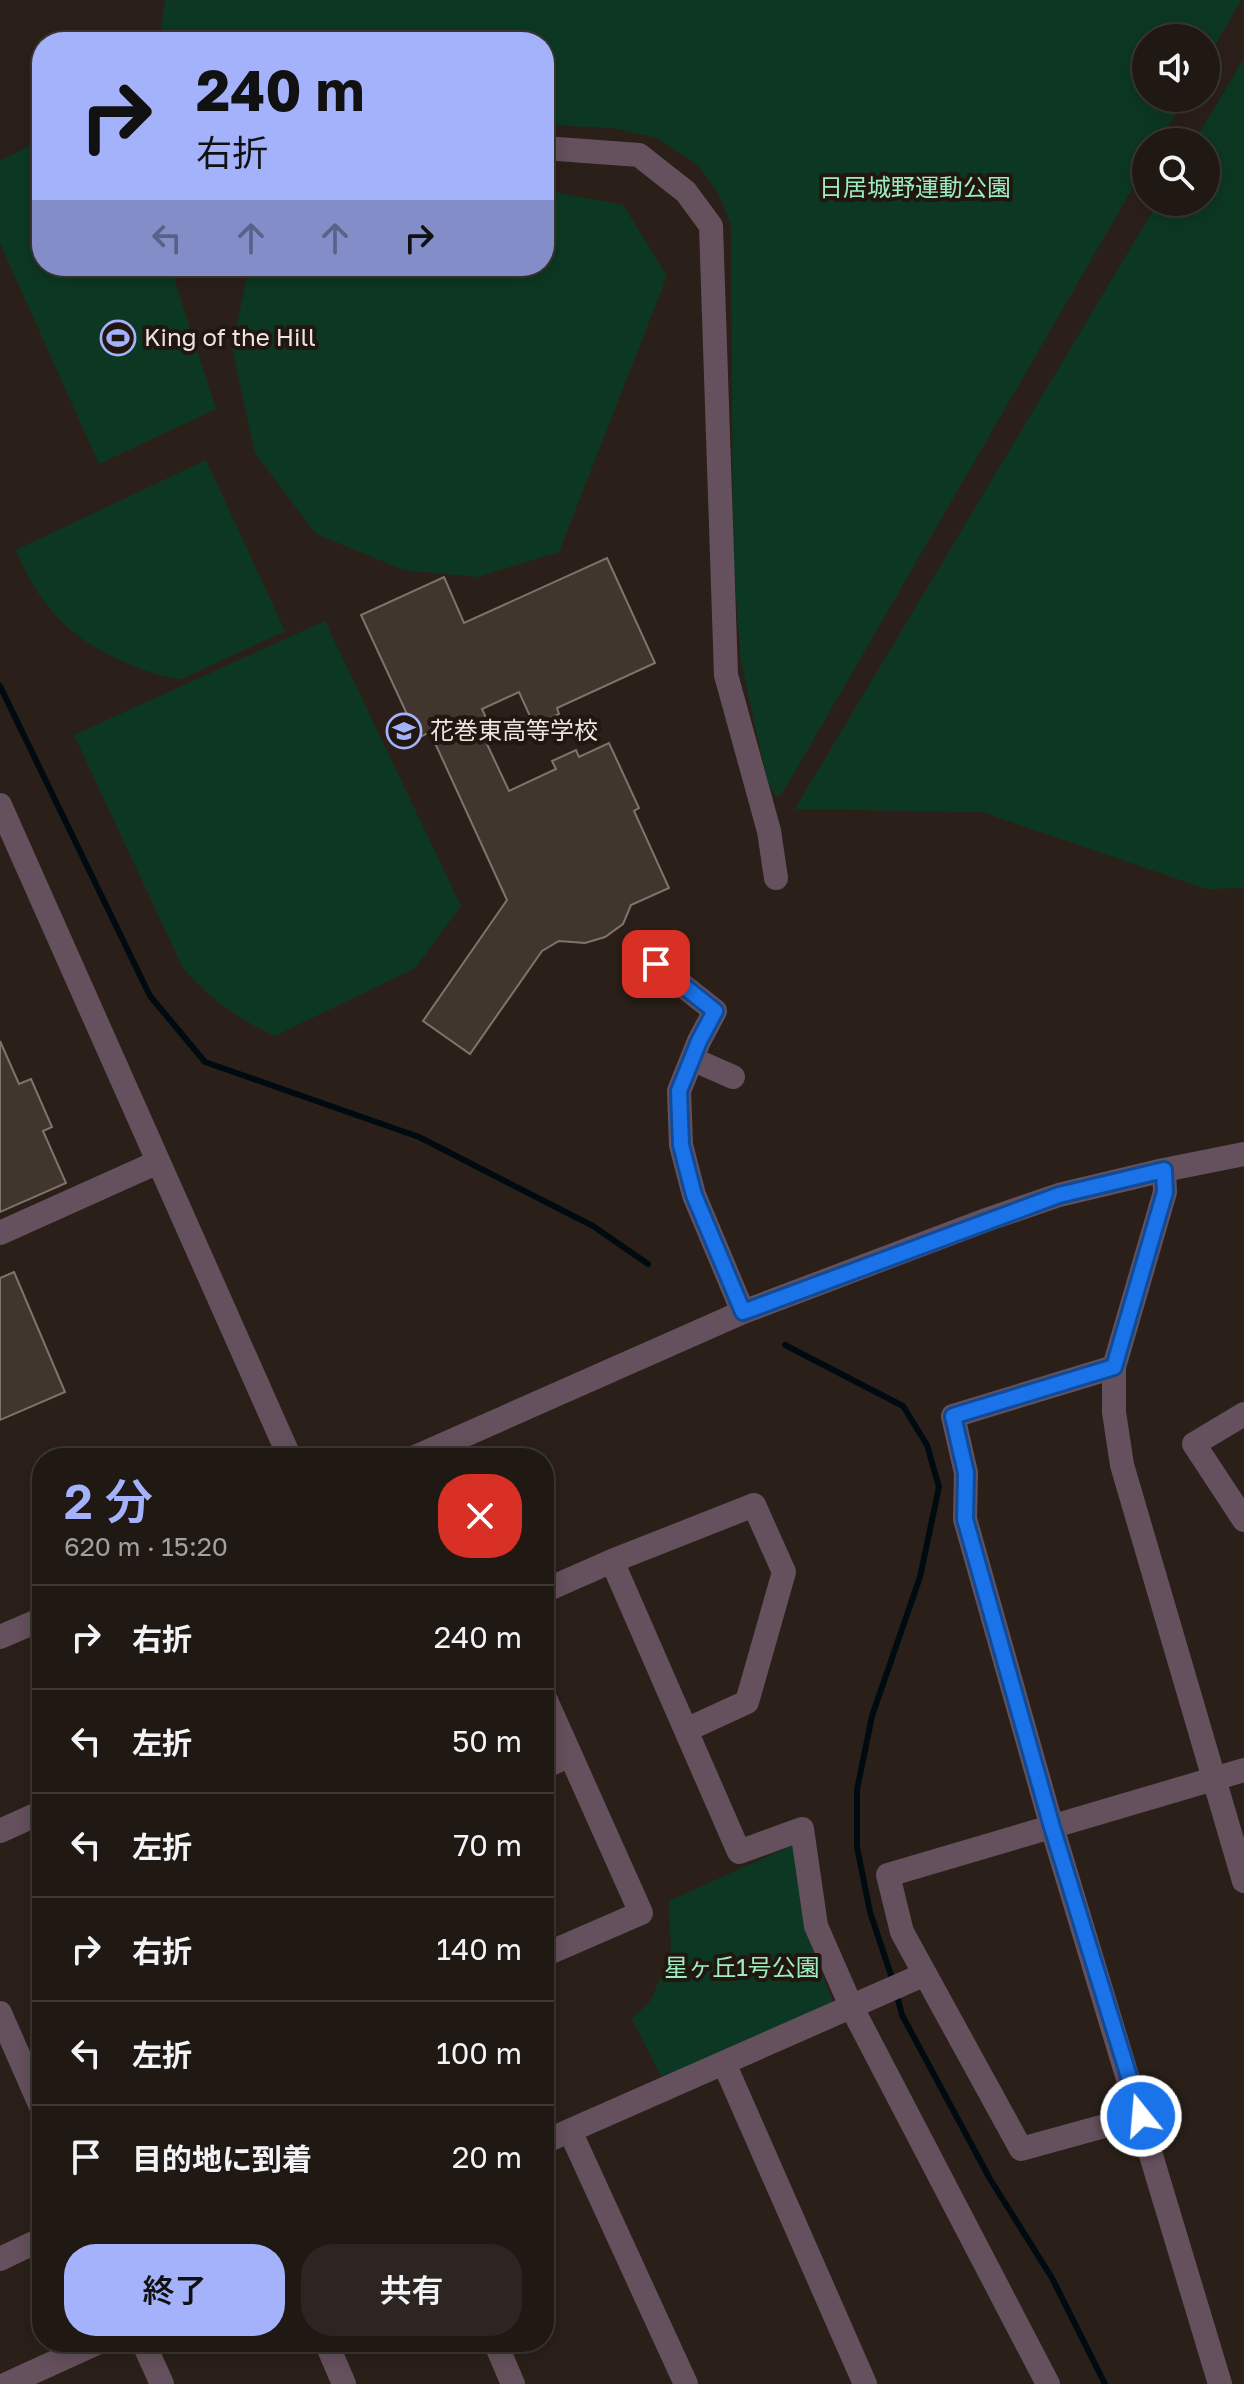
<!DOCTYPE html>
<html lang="ja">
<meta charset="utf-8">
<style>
body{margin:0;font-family:"Golos Text","Noto Sans JP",sans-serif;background:#2d2521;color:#f1f3f6;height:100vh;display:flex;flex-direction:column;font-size:30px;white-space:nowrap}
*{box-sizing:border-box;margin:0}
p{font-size:26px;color:#a2a0a0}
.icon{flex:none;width:44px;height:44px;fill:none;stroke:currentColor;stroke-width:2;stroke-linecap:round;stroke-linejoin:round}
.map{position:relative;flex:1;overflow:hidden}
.side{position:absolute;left:32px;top:1448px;width:522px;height:904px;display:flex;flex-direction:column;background:#201813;border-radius:32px;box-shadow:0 4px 20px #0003,0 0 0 2px #3d3733}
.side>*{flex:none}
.hud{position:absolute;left:32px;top:32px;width:522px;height:244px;border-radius:32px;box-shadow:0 4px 20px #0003,0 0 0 2px #3d3733;background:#a4b2fc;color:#111;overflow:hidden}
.fabs{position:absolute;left:1132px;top:24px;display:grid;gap:16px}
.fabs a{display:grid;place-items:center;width:88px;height:88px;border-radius:50%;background:#201813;box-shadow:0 4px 20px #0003,0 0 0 2px #3d3733;font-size:40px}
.pin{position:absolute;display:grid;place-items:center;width:68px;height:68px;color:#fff;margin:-34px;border-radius:16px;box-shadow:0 4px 12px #0006}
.me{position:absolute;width:88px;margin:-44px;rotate:343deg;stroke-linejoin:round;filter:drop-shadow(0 0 6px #0008)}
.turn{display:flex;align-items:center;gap:28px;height:168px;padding:0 32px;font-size:36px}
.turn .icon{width:104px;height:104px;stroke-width:2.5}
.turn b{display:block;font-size:56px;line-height:68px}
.lanes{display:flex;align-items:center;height:76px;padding:0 32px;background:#0003;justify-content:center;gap:40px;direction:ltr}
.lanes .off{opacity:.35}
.round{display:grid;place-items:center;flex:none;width:84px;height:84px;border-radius:32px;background:#2d2521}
.summary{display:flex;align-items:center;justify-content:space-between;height:136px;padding:0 32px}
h1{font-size:48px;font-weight:600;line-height:60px;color:#a4b2fc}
.action{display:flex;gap:16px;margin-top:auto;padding:16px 32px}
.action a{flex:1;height:92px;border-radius:32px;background:#a4b2fc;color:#111;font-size:32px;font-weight:600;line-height:92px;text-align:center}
.action a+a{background:#2d2521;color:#f1f3f6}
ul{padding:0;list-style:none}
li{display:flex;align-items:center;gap:24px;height:104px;padding:0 32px;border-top:2px solid #3d3733}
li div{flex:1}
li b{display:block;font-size:30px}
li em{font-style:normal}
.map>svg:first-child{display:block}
.green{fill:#0c3823}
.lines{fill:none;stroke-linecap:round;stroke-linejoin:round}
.stream{stroke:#000b11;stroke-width:6}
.building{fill:#41362e;stroke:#80736b;stroke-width:2}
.minor{stroke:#65515d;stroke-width:24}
.route-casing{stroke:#114b97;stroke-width:20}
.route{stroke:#1a73e8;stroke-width:14}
.labels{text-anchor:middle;stroke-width:8;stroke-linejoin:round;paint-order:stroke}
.park-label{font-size:24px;fill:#9becbe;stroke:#211710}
.poi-label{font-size:24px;fill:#ede5e1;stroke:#211710;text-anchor:start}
</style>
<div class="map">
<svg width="1244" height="2384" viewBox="0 0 1244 2384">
<rect width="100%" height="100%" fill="#2b2019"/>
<path class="green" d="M165,0H1241L1206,61V38H1146V98H1185L1159,142H1146V165L783,792L777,797L768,784L741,661L733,557L731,226L719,194L699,166L657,138L612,128L544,125V42H159Z
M1244,58V888L1207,889L982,812L795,809L1158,202H1206V142H1194Z
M42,139V266H170L216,409L99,464L0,243V161Z
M544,190L623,205L667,276L559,552L477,577L404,570L316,534L255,453L232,348L249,266H544Z
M206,460L285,631L181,679C161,677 145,671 127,663C71,640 39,606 16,550Z
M325,621L461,906L415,968L275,1036C235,1017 213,1001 183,968L74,735Z
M795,1844L806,1931L835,2008L664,2082L632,2019L651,2000L671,1952L669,1901Z"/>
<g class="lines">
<path class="stream" d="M0,686L150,996L205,1062L419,1137L593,1226L648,1264
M785,1345L903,1406L927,1445L939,1487L920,1577L872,1716L857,1790V1847L870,1912L893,1981
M896,1992L902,2015L990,2179L1052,2278L1105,2384"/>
</g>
<path class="building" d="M607,558L655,663L557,708L559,714L534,725L519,692L482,709L495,738L486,742L509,791L556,769L552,761L576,750L579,757L609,743L639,808L634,811L669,888L631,905L623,924L605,937L585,943L559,941L542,951L470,1054L423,1021L507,900L430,732L418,738L361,615L444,577L464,623Z
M0,1041L19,1084L31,1079L52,1127L43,1131L66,1183L0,1212Z
M14,1272L65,1392L0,1420V1278Z"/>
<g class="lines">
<path class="minor" d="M544,148L639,155L686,192L711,226L726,675L769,831L776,878
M0,805L290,1458
M634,947L715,1011L699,1041L679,1091L681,1145L694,1195L743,1312
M692,1059L733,1077
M1164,1170L1165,1192L1114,1367V1412L1122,1465L1244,1881
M0,1233L158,1162
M1114,1367L953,1416L966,1473L965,1519L1052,1827L1220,2384
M1244,1414L1194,1444L1244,1520
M413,1458L743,1312L986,1220L1059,1195L1164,1170L1244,1154
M612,1561L754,1505L784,1572L747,1702L686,1730
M544,1591L612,1561L739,1852L802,1829L816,1926L851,2006L1048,2384
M0,1637L42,1619
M544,1696L641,1913L544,1955
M544,1767L570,1755
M0,1831L42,1812
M0,2013L42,2109
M724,2063L865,2384
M1141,2116L1021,2149L902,1932L888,1875L1244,1770
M570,2131L686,2384
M544,2142L923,1975
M0,2259L42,2239
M143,2342L162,2384
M326,2342L344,2384
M495,2342L513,2384
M7,2384L99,2342"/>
</g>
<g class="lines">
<g class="route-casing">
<path id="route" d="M656,964L715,1011L699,1041L679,1091L681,1145L694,1195L743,1312L1059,1195L1164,1170L1165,1192L1114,1367L953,1416L966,1473L965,1519L1052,1827L1141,2116"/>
</g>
<use href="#route" class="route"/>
</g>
<defs>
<g id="stadium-ring" transform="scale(1.8)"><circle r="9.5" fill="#211710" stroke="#a4b2fc" stroke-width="1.5"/><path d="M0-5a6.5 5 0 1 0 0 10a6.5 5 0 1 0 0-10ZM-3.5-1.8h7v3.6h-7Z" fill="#a4b2fc"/></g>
<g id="school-ring" transform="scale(1.8)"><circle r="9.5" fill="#211710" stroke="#a4b2fc" stroke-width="1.5"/><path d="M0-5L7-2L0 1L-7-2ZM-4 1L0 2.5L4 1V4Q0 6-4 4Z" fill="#a4b2fc"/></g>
</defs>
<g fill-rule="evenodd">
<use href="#stadium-ring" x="118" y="338"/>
<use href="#school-ring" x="404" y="731"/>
</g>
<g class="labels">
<g class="park-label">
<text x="915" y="196">日居城野運動公園</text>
<text x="742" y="1976">星ヶ丘1号公園</text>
</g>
<g class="poi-label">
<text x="144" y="346">King of the Hill</text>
<text x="430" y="739">花巻東高等学校</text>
</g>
</g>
</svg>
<div class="fabs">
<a><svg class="icon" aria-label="sound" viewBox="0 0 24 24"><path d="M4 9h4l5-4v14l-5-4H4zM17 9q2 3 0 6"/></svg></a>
<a><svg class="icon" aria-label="search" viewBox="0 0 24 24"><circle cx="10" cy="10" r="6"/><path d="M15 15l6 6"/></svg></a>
</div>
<div class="pin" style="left:656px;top:964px;background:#d93025"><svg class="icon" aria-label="arrive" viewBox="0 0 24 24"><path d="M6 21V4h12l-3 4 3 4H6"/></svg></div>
<svg class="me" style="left:1141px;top:2116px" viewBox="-20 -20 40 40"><circle r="17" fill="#1a73e8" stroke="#fff" stroke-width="3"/><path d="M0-11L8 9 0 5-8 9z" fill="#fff"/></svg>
<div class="hud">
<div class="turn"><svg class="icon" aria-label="right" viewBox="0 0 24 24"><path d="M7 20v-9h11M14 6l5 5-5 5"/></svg><div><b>240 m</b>右折</div></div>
<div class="lanes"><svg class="icon off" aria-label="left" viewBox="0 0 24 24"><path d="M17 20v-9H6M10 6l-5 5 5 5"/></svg><svg class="icon off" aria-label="ahead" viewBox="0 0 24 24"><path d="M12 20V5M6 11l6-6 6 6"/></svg><svg class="icon off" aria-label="ahead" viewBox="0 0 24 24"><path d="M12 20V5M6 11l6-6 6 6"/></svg><svg class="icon" aria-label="right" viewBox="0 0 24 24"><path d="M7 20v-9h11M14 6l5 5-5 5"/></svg></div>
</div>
<section class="side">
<div class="summary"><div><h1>2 分</h1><p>620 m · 15:20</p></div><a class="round" style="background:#d93025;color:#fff"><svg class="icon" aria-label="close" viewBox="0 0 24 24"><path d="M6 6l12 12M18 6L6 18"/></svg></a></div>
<ul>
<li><svg class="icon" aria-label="right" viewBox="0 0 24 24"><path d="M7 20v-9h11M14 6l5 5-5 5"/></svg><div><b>右折</b></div><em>240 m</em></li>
<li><svg class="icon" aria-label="left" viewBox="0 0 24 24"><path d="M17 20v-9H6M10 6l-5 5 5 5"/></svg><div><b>左折</b></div><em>50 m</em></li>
<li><svg class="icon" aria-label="left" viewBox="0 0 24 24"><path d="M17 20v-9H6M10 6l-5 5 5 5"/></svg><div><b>左折</b></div><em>70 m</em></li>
<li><svg class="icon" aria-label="right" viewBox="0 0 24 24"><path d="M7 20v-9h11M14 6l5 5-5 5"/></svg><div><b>右折</b></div><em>140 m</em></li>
<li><svg class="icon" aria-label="left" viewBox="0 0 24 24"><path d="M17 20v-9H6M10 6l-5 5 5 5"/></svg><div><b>左折</b></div><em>100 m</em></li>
<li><svg class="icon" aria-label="arrive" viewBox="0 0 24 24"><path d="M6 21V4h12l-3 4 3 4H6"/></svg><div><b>目的地に到着</b></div><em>20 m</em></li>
</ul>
<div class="action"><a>終了</a><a>共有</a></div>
</section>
</div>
